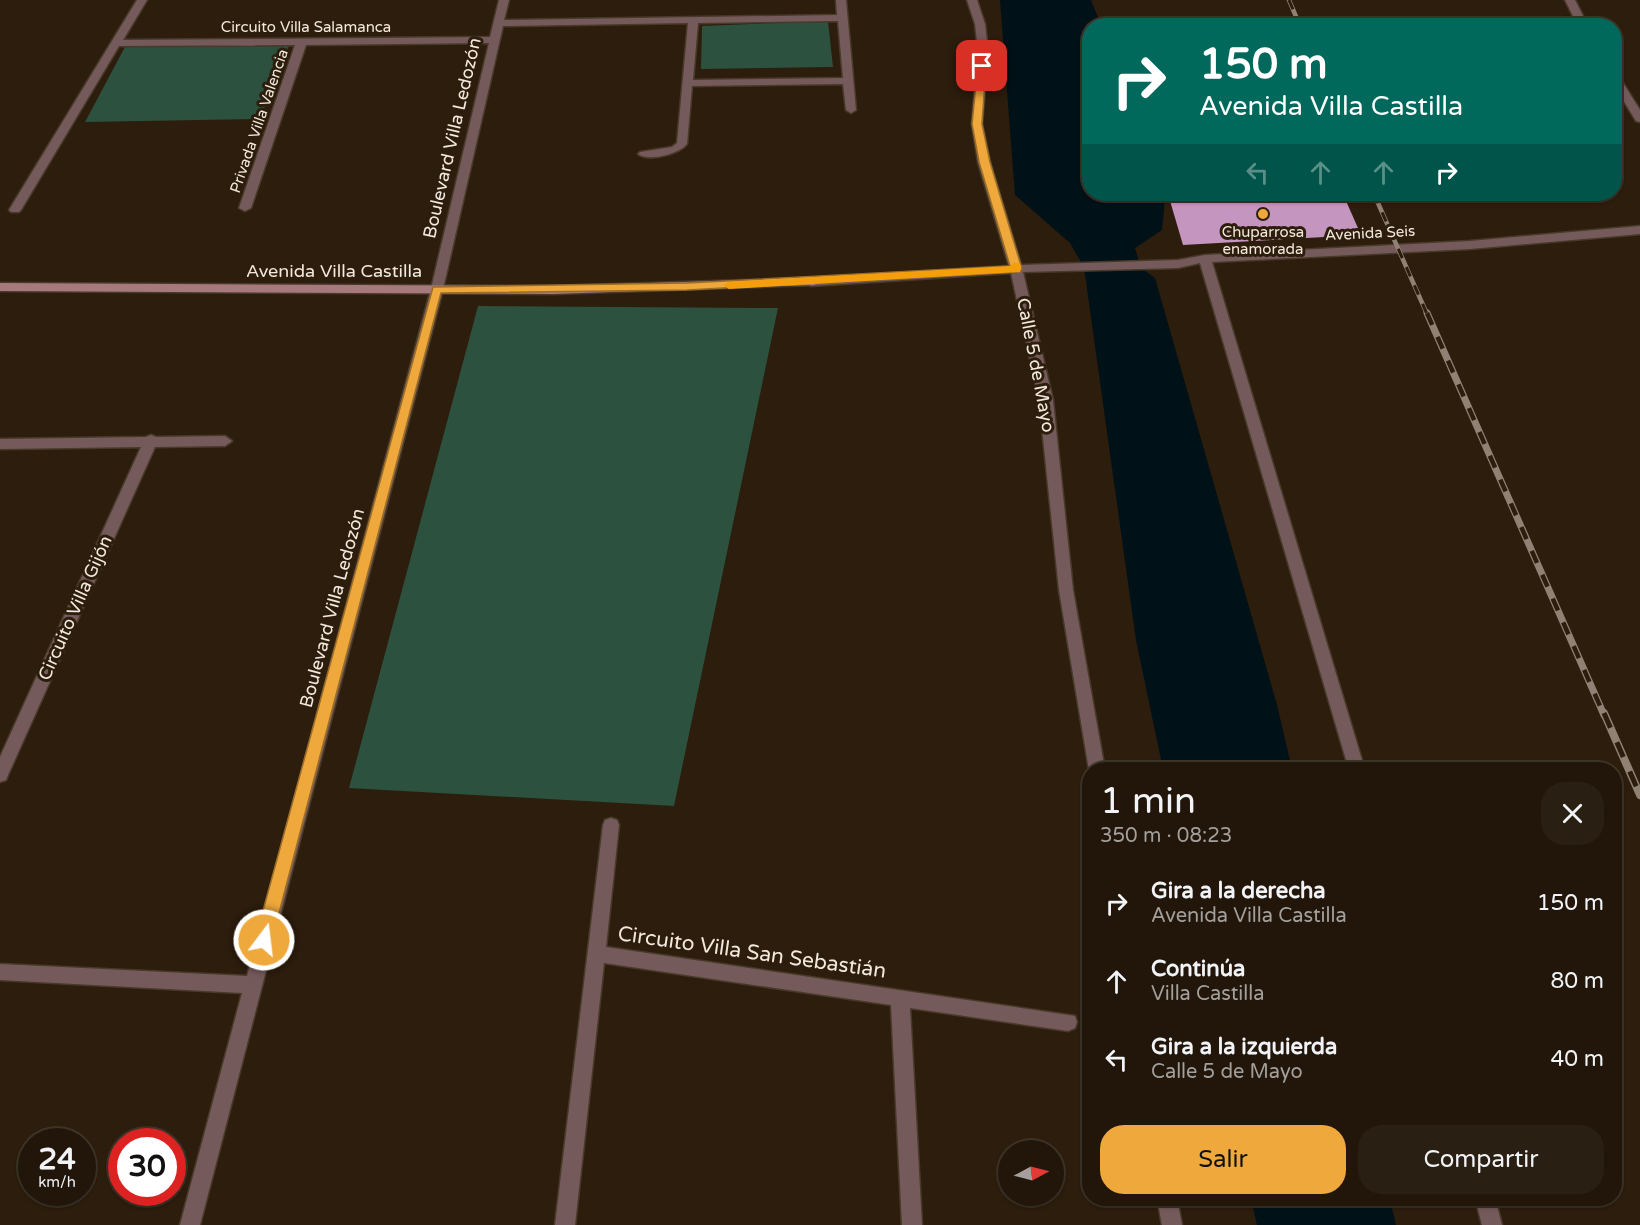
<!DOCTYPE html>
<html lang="es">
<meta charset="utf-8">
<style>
body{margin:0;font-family:"Varela Round",sans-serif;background:#291f12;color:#f1f3f6;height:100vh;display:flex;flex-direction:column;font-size:22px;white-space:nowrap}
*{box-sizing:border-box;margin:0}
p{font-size:20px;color:#a29f9c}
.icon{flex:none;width:33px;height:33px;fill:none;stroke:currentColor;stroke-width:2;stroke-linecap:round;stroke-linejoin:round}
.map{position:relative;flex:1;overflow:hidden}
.details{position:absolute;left:1082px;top:762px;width:540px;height:444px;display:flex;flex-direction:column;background:#211609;border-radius:24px;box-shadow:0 2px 4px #0004,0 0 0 2px #3e352a}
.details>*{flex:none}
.hud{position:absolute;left:1082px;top:18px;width:540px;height:183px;border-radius:24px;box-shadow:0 2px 4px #0004,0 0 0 2px #3e352a;background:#00695c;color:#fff;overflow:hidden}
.needle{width:39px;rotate:83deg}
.buttons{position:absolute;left:998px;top:1140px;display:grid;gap:12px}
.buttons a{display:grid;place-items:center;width:66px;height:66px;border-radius:50%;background:#211609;box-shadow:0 2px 4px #0004,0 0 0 2px #3e352a;font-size:30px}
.speed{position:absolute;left:18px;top:1128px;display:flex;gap:12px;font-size:30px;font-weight:700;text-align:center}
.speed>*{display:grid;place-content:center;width:78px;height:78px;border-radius:50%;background:#211609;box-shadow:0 2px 4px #0004,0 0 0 2px #3e352a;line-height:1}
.speed small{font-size:15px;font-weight:400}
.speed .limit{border:9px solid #d22;background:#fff;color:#111}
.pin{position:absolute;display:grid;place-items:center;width:51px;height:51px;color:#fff;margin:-26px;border-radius:12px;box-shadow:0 3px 9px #0006}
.me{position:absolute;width:66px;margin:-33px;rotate:15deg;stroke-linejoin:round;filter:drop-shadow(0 0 4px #0008)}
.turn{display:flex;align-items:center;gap:21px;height:126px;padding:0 18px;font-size:27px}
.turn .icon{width:78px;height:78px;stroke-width:2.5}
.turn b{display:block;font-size:42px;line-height:51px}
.lanes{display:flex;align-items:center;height:57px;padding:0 18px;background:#0003;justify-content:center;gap:30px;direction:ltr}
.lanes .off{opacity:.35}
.round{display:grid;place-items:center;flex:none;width:63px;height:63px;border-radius:24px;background:#291f12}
.overview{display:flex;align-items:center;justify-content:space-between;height:102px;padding:0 18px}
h1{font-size:36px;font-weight:600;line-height:45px}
.cta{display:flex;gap:12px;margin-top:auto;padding:12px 18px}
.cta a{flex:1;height:69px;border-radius:24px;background:#eea83c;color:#111;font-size:24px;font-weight:600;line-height:69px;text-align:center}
.cta a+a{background:#291f12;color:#f1f3f6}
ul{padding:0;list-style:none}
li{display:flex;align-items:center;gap:18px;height:78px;padding:0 18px}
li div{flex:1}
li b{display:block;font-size:22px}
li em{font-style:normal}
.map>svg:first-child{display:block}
.green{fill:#2c513e}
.water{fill:#001117}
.building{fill:#c495bf}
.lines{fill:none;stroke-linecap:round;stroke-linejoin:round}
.street-casing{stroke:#483929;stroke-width:3}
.secondary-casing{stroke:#483929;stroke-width:3}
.street{fill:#755a5b;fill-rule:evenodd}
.secondary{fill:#a67a7c;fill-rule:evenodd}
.rail-far2-casing{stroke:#8f8274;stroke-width:4.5}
.rail-far1-casing{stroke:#8f8274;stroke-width:7}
.rail-casing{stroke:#8f8274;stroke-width:8}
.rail-far2{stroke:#2c1d0c;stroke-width:3;stroke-dasharray:10;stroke-linecap:butt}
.rail-far1{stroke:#2c1d0c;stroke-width:4.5;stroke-dasharray:13;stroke-linecap:butt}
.rail{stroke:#2c1d0c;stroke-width:5;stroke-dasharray:16;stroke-linecap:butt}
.route{fill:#eea83c;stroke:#9b6d27;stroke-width:1.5}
.slow{fill:#f59e0b}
.poi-dot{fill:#eea83c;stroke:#2c1d0c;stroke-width:2}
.labels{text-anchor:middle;stroke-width:6;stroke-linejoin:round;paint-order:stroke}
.far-street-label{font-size:15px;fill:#f3e8dd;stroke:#2c1d0c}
.far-poi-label{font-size:15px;fill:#f3e8dd;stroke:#2c1d0c}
.street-label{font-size:18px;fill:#f3e8dd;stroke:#2c1d0c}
.near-street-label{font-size:21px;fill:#f3e8dd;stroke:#2c1d0c}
</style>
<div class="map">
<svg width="1640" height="1225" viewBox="0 0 1640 1225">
<rect width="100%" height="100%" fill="#2c1d0c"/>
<path class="green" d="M828,21L833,67L701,69L702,26Z
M290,43L260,119L85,122L126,45Z
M478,306L778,308L674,806L349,788Z"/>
<path class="water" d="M1000,0H1091L1101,25L1089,26V194H1163L1165,199L1162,230L1135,248L1141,268L1155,278L1277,705L1292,769H1163L1136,640L1084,267L1070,243L1015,195Z
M1251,1199H1390L1396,1225H1257Z"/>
<path class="building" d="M1168,194H1343L1361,235L1183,245Z"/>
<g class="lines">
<g class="street-casing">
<path id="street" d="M137,0H147L123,40L490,37L499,0H509L504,20L837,15L836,0H846L856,110L851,113L846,110L843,84L692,86L687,144C679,154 649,162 638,154L640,152L672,147L677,143L688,23L503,26L443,289L200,1225H180L242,993L0,980V964L247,976L431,289L489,43L306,45L251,208L245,211L239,208L295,45L119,46L21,210L19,212H11L9,210ZM838,21L843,78L693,80L698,23Z
M967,0H977L985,24L988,51L982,124L990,162L1021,265L1178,260L1205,255L1470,241L1640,226V234L1470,249L1212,262L1365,770H1349L1200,263L1178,268L1023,272L1053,400L1073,590L1105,770H1089L1059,590L1039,400L1011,273L811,286L805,282L811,278L1009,266L978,162L972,124L978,51L975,24Z
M1565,0H1575L1588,26H1578Z
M1614,74L1618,75L1640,110V122L1636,121L1614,85Z
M151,435L156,437L225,436L232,441L225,446L155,447L8,775L6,780L0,782V757L141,447L0,449V439L146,437Z
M611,818L617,820L619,825L606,947L1075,1016L1077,1022L1075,1028L1068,1031L910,1008L922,1225H902L891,1005L604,963L575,1225H555L603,825L605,820Z
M1157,1198H1177L1182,1225H1162Z
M1475,1198H1495L1502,1225H1482Z"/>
</g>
<g class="secondary-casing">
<path id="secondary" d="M811,278L815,279V285L553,294L0,291V283L553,286Z"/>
</g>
<use href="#street" class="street"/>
<use href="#secondary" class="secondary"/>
<g class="rail-far2-casing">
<path id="rail-far2" d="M1289,0L1300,26
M1374,194L1427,314"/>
</g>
<g class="rail-far1-casing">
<path id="rail-far1" d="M1427,313L1604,715"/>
</g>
<g class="rail-casing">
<path id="rail" d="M1604,713L1640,795"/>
</g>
<use href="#rail-far2" class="rail-far2"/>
<use href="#rail-far1" class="rail-far1"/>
<use href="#rail" class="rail"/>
</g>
<path class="route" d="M978,64L986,66L982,124L990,162L1022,269L1020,272L687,290L441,293L272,940L269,945L264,948L258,945L255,940L433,287L687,283L1010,266L979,162L972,124Z"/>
<path class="slow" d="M1015,262L1021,265L1020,272L729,289L723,285L729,282L1010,266Z"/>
<circle class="poi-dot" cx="1263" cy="214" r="6"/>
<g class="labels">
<g class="far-street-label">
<text x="306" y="32">Circuito Villa Salamanca</text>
<text transform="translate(259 121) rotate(-71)" y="5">Privada Villa Valencia</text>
<text transform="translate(1370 233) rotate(-3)" y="5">Avenida Seis</text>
</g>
<g class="far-poi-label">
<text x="1263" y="237">Chuparrosa<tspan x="1263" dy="17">enamorada</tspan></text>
</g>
<g class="street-label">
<text transform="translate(452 138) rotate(-77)" y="6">Boulevard Villa Ledozón</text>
<text x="334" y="277">Avenida Villa Castilla</text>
<text transform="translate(1036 365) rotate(79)" y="6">Calle 5 de Mayo</text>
<text transform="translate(75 608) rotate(-66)" y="6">Circuito Villa Gijón</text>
<text transform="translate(332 608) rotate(-75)" y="6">Boulevard Villa Ledozón</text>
</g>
<g class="near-street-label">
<text transform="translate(752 952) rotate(8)" y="7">Circuito Villa San Sebastián</text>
</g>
</g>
</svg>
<div class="buttons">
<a><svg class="needle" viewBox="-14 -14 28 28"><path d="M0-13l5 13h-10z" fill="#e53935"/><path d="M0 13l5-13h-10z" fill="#a29f9c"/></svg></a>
</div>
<div class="speed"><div>24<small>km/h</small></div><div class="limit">30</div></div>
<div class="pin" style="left:982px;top:66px;background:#d93025"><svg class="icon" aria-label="arrive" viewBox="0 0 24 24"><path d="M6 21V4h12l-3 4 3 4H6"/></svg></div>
<svg class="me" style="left:264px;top:940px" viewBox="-20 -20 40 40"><circle r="17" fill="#eea83c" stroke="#fff" stroke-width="3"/><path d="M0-11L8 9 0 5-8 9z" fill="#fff"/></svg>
<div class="hud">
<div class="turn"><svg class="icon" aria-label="right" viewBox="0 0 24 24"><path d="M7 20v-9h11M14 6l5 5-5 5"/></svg><div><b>150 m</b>Avenida Villa Castilla</div></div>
<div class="lanes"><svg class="icon off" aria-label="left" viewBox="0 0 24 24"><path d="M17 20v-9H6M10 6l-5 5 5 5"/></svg><svg class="icon off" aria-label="ahead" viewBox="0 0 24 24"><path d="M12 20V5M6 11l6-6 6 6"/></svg><svg class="icon off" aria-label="ahead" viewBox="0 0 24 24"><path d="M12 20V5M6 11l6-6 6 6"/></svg><svg class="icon" aria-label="right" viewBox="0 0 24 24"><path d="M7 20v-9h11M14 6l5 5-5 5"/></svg></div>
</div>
<section class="details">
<div class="overview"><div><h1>1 min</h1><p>350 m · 08:23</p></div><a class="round"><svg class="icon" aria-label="close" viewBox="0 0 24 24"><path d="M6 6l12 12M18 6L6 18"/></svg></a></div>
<ul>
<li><svg class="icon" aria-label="right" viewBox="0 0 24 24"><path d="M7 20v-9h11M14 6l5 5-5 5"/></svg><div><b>Gira a la derecha</b><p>Avenida Villa Castilla</p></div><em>150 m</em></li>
<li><svg class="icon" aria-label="ahead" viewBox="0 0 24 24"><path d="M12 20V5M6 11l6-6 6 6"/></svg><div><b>Continúa</b><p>Villa Castilla</p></div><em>80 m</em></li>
<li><svg class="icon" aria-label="left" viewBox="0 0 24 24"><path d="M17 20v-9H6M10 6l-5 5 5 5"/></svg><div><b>Gira a la izquierda</b><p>Calle 5 de Mayo</p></div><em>40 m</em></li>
</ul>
<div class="cta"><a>Salir</a><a>Compartir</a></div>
</section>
</div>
